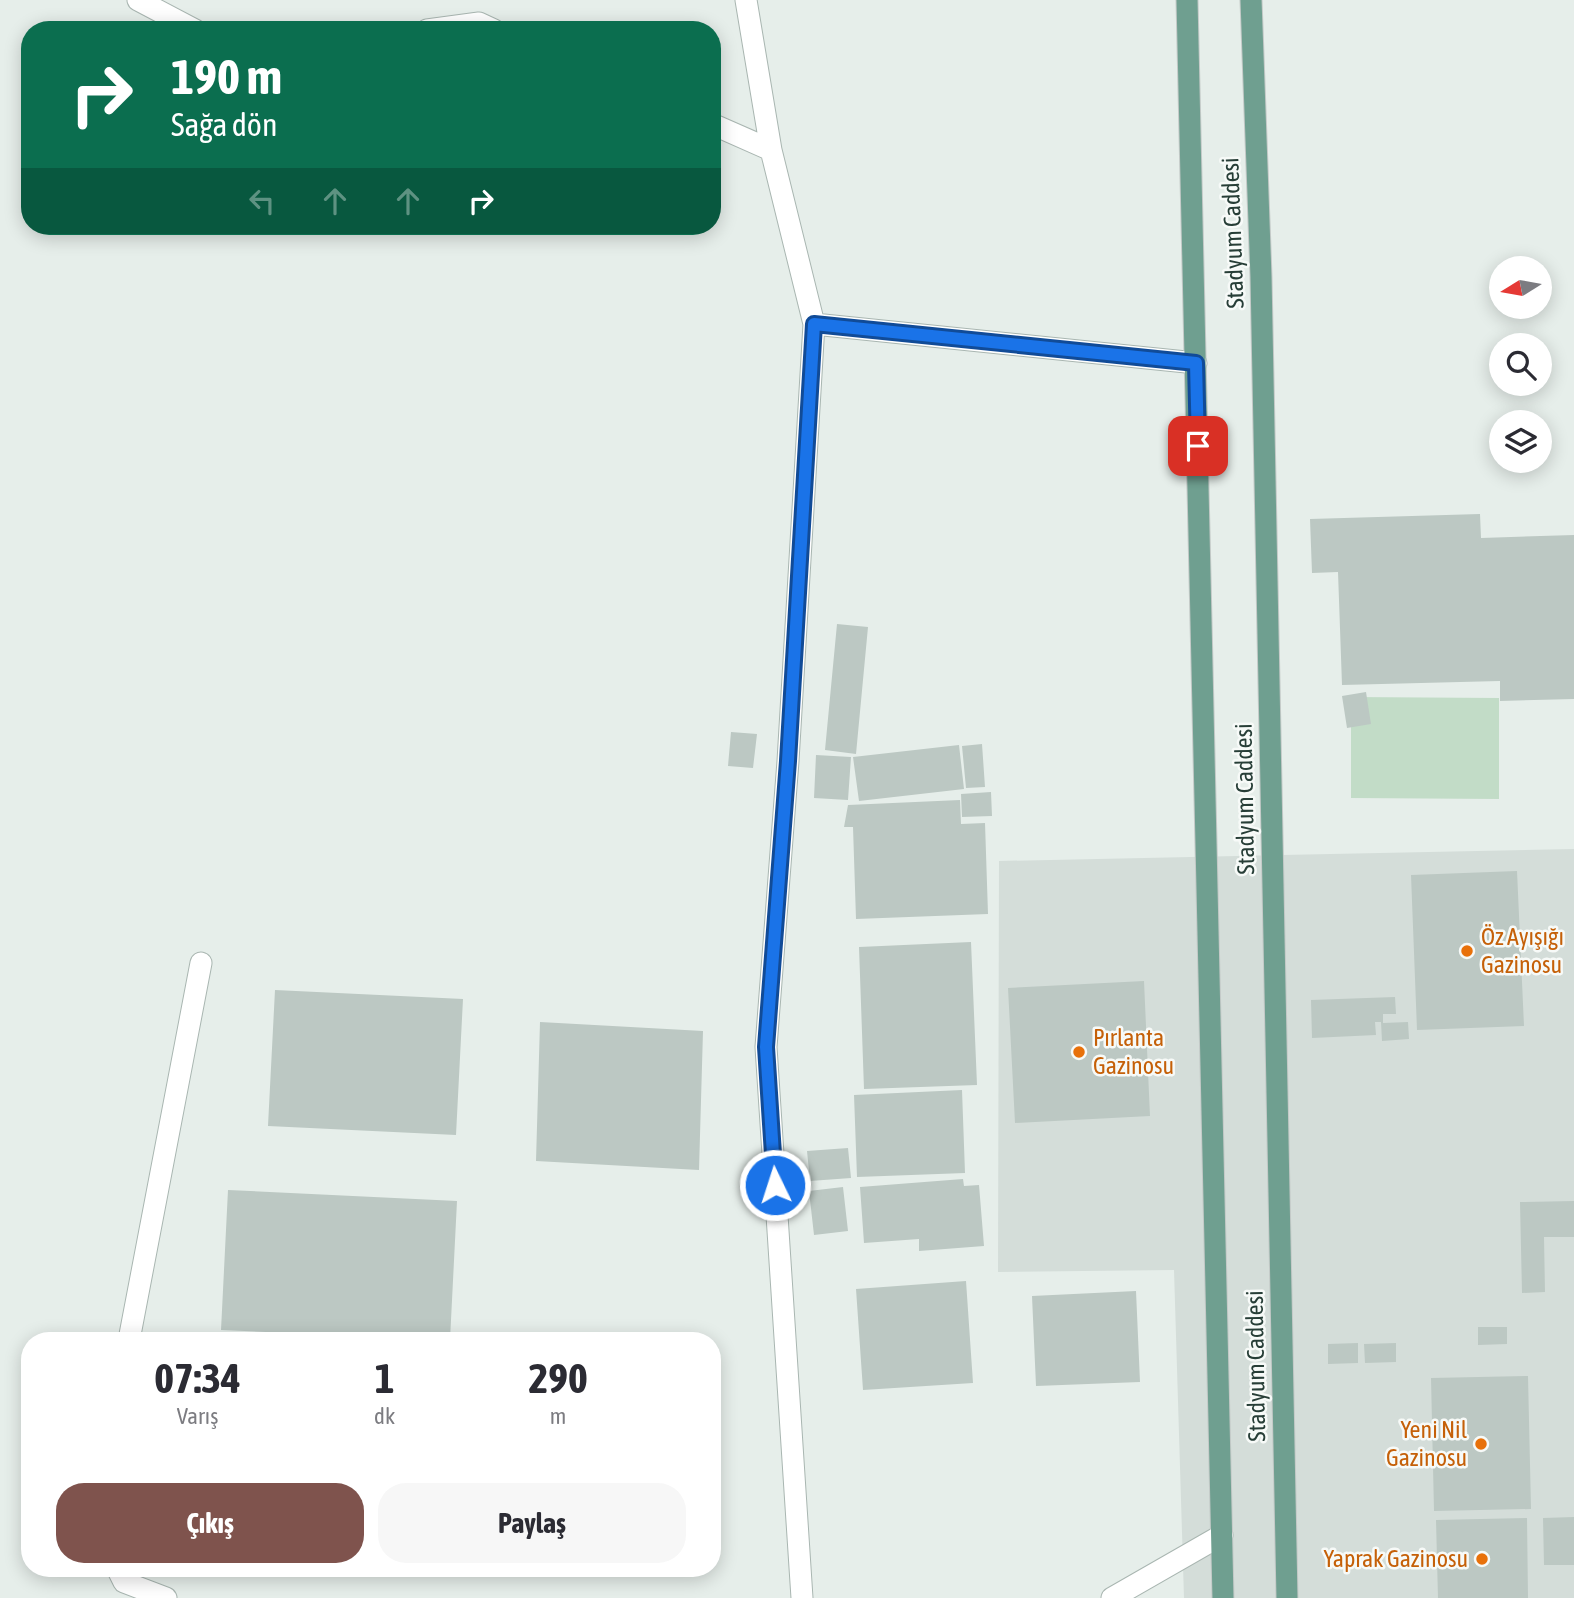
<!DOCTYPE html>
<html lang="tr">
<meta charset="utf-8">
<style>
body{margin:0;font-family:"Asap Condensed",sans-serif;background:#f7f7f7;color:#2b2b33;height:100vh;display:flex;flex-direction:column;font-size:26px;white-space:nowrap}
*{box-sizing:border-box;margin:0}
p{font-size:23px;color:#7c7c81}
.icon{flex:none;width:38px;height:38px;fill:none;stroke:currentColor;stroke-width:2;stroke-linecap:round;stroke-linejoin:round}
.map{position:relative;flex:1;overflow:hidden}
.details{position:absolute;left:21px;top:1332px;width:700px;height:245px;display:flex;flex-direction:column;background:#fff;border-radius:28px;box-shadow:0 4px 18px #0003}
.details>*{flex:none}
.guide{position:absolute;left:21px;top:21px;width:700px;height:214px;border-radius:28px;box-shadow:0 4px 18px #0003;background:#0b6e4f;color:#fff;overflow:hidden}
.needle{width:46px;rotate:259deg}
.controls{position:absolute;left:1489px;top:256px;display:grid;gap:14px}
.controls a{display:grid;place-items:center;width:63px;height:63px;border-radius:50%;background:#fff;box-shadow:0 4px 18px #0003;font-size:35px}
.pin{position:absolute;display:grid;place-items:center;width:60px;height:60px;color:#fff;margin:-30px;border-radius:14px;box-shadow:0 4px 10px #0006}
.me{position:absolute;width:77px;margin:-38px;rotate:356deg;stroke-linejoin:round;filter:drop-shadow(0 0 5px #0008)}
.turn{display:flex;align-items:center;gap:24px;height:147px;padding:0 35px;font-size:32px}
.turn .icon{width:91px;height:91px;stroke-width:2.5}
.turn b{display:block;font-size:49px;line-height:60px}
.lanes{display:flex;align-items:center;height:66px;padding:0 35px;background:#0003;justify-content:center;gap:35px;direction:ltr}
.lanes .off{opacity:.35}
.eta{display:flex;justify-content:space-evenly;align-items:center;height:119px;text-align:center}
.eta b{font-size:42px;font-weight:700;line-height:49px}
.action{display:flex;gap:14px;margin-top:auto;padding:14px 35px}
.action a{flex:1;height:80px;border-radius:28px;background:#7f534d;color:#fff;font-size:28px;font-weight:700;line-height:80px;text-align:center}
.action a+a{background:#f7f7f7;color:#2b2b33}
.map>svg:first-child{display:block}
.built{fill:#d4ddd9}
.green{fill:#c2dcc7}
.building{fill:#bcc8c3}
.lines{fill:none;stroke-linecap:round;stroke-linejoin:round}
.minor-casing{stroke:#a9b6b1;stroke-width:23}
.major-casing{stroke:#c3c9c7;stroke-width:23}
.minor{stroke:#fff;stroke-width:21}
.major{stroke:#6f9f90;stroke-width:21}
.route-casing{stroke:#114b97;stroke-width:18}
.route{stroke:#1a73e8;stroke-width:12}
.food-dot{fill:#e8710a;stroke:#f7faf8;stroke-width:2.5}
.labels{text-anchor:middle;stroke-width:5;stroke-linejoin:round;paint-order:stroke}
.street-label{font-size:24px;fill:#273e37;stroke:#f7faf8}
.food-label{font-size:24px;fill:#c56008;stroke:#f7faf8;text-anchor:start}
</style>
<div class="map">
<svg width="1574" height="1598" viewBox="0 0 1574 1598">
<rect width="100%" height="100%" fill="#e6eeea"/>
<path class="built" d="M1574,849V1598H1184L1174,1270L998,1272L999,861Z"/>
<path class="green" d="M1351,697L1499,698V799L1351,798Z"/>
<path class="building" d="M1480,514L1481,538L1574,535V699L1500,701V681L1342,685L1338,572L1312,573L1310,519Z
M837,624L868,627L856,754L825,750Z
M1366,692L1371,724L1347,728L1342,696Z
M731,732L757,734L753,768L728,766Z
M982,744L985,787L966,788L962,746Z
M959,745L964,789L859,801L853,757Z
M816,755L851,757L848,800L814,798Z
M991,792L992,816L962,817L961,794Z
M960,800L961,824L985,823L988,914L856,919L853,827H844L848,805Z
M1517,871L1524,1026L1417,1030L1411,875Z
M971,942L977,1085L864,1089L859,947Z
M1144,981L1150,1116L1015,1123L1008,988Z
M275,990L463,999L456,1135L268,1126Z
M1395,997L1396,1014H1383V1023L1408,1022L1409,1039L1382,1041L1381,1022H1375L1376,1035L1312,1038L1311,1000Z
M540,1022L703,1031L699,1170L536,1161Z
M962,1090L965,1173L857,1177L854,1095Z
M848,1148L851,1178L810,1181L807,1151Z
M963,1179L964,1186L979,1185L984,1246L919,1251V1239L864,1243L860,1187Z
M843,1187L848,1231L814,1235L809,1191Z
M228,1190L457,1201L450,1340L221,1330Z
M1574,1201V1237H1544L1545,1292L1522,1293L1520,1202Z
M966,1281L973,1383L863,1390L856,1289Z
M1136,1291L1140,1382L1036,1386L1032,1296Z
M1478,1327H1507V1344L1478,1345Z
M1358,1343V1363L1328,1364V1344Z
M1396,1343V1362L1365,1363L1364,1344Z
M1528,1376L1531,1509L1434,1511L1431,1378Z
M1574,1517V1565H1544L1543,1518Z
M1527,1518L1528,1598H1438L1436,1520Z"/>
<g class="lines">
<g class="minor-casing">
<path id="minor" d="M138,0L195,30
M746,0L771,150L814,324L788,761L766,1047L802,1598
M427,30L479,23L494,30
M712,124L771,150
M814,324L1196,363
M129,1340L201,963
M117,1568L124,1582L166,1598
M1112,1598L1222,1535"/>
</g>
<g class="major-casing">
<path id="major" d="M1187,0L1223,1598
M1251,0L1261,277L1287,1598"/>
</g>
<use href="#minor" class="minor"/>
<use href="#major" class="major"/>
</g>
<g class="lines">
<g class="route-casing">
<path id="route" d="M775,1185L766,1047L788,761L814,324L1196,363L1198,446"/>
</g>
<use href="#route" class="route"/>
</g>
<g class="food-dot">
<circle cx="1467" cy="951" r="7"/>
<circle cx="1079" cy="1052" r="7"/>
<circle cx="1481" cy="1444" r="7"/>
<circle cx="1482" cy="1559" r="7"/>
</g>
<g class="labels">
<g class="street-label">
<text transform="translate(1233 233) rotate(-92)" y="8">Stadyum Caddesi</text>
<text transform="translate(1245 799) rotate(-91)" y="8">Stadyum Caddesi</text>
<text transform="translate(1256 1366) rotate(-91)" y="8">Stadyum Caddesi</text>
</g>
<g class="food-label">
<text x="1481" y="945">Öz Ayışığı<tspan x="1481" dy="28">Gazinosu</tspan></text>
<text x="1093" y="1046">Pırlanta<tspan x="1093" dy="28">Gazinosu</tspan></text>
<text x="1467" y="1438" text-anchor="end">Yeni Nil<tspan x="1467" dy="28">Gazinosu</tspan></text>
<text x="1468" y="1567" text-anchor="end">Yaprak Gazinosu</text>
</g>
</g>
</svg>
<div class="controls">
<a><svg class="needle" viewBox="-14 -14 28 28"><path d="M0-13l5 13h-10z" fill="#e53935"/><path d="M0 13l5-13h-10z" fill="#7c7c81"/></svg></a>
<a><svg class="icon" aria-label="search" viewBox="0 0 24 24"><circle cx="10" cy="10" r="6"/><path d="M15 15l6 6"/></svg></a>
<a><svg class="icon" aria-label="layers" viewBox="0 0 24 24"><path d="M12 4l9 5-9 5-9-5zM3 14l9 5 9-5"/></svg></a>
</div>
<div class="pin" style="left:1198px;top:446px;background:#d93025"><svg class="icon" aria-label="arrive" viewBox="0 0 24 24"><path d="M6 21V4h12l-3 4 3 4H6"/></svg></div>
<svg class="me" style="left:775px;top:1185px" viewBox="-20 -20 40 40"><circle r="17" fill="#1a73e8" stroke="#fff" stroke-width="3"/><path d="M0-11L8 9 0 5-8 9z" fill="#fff"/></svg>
<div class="guide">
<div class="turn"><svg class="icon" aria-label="right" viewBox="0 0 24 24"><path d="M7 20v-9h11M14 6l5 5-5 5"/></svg><div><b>190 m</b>Sağa dön</div></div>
<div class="lanes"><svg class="icon off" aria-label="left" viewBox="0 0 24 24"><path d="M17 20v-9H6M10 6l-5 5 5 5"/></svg><svg class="icon off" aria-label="ahead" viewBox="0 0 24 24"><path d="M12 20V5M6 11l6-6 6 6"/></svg><svg class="icon off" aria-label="ahead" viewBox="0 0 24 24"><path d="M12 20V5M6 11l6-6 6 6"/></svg><svg class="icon" aria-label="right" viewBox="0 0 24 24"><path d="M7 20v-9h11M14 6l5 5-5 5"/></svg></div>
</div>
<section class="details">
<div class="eta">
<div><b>07:34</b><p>Varış</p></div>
<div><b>1</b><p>dk</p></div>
<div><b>290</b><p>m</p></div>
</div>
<div class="action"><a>Çıkış</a><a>Paylaş</a></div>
</section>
</div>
